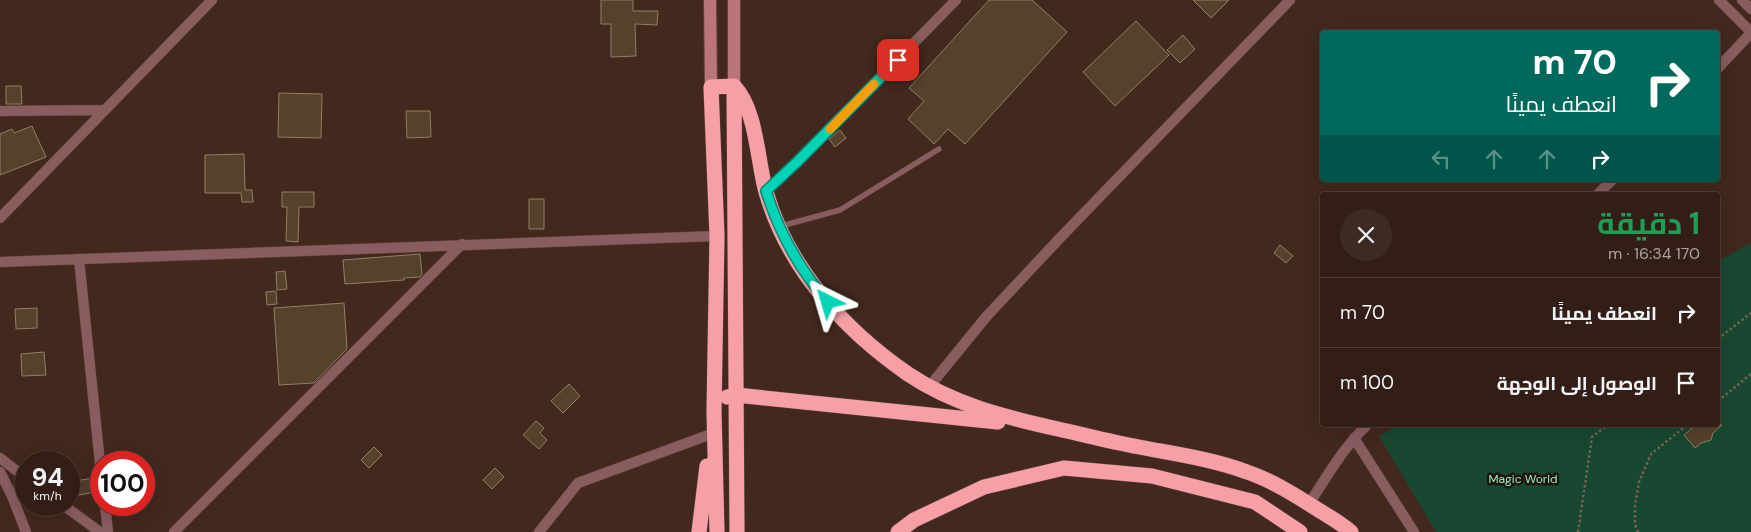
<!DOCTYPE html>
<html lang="ar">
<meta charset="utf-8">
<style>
body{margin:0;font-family:"DM Sans",Cairo,sans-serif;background:#3d2b23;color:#f1f3f6;direction:rtl;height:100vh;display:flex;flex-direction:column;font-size:19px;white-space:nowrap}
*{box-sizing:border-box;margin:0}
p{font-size:16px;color:#a8a2a1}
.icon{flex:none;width:28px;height:28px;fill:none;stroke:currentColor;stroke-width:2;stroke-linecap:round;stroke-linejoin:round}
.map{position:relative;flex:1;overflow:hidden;direction:ltr}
.side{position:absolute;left:1320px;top:192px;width:400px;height:235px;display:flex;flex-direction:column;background:#321e16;border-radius:5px;box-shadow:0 5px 20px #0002,0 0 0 1px #4d3c35;direction:rtl}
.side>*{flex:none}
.guide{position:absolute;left:1320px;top:30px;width:400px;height:152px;border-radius:5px;box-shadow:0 5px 20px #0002,0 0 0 1px #4d3c35;direction:rtl;background:#00695c;color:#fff;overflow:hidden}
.speed{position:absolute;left:15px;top:451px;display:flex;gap:10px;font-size:25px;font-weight:700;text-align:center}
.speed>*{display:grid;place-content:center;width:65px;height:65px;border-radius:50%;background:#321e16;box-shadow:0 5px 20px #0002,0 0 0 1px #4d3c35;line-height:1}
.speed small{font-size:12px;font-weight:400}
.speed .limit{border:8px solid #d22;background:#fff;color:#111}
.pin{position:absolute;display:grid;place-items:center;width:42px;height:42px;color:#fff;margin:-21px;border-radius:10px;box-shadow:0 2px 8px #0006}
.me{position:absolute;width:55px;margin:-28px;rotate:320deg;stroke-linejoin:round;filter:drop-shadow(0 0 4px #0008)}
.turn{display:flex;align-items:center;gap:18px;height:105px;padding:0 20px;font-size:22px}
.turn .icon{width:65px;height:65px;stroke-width:2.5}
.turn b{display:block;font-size:35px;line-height:42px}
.lanes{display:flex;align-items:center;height:48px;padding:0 20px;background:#0003;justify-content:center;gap:25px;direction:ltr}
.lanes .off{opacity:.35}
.round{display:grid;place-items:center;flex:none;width:52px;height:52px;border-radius:26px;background:#3d2b23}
.headline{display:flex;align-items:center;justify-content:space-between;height:85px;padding:0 20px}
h1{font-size:30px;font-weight:700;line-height:38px;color:#1e9e55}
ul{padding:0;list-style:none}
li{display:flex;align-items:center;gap:15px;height:70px;padding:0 20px;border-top:1px solid #4d3c35}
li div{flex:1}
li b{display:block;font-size:19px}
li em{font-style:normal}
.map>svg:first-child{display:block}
.green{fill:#184831}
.building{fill:#55412c;stroke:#937e66}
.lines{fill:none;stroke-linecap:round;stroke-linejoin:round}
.service-casing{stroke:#5d443a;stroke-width:6}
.minor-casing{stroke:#5d443a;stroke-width:11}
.secondary-casing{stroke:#5d443a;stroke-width:14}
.motorway-casing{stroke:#5d443a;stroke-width:16}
.path{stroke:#786157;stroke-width:2.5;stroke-dasharray:2.5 2.5;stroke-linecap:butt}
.service{stroke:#895c60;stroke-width:5}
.minor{stroke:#895c60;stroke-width:10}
.secondary{stroke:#ba757b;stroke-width:12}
.motorway{stroke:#f69fa7;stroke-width:15}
.route-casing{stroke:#038a76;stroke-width:12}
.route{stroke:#05d5b6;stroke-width:9}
.slow{stroke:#f59e0b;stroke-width:9}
.labels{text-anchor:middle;stroke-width:5;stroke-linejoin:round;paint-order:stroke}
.park-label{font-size:12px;fill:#9bebbf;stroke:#20140f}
</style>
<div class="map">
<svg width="1751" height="532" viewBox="0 0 1751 532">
<rect width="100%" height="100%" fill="#42281d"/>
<path class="green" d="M1751,243V532H1436L1379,436L1399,425H1718V261Z"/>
<path class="building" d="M601,0H633V11H658L657,25L635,24L636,56L611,57V24H601Z
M989,0H1032L1067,32L965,144L948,129L934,144L908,119L924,101L909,88Z
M1193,0H1229L1211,18Z
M1136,21L1169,55L1115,106L1083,72Z
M1183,35L1195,49L1180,63L1167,50Z
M6,86H21L22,104H6Z
M279,93L322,94L321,138L278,137Z
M406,111H430L431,137L407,138Z
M32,126L46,157L0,175V134L12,129L14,133Z
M840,130L846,138L835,147L829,139Z
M244,154L245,190H252L253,202H242L241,193H205V155Z
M282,192H314V207H299L298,242L286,241L287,207H282Z
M529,199H544V229H529Z
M1280,245L1293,256L1286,263L1274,253Z
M420,254L422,274L420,277L404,278V280L345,284L343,260Z
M285,271L287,289L277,290L276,272Z
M276,291L277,304L267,305L266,292Z
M344,303L347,349L314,383L279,385L274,308Z
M37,308V328L16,329L15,309Z
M44,352L46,375L22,376L21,354Z
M569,384L580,396L563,413L551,401Z
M536,421L544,428L540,433L547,440L539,449L523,435Z
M1696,425H1722L1713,433L1711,440L1701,443L1695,448L1684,435Z
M374,447L382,455L369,468L361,460Z
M495,468L504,477L492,489L483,480Z
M93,478L95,492L69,497V482Z"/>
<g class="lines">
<g class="service-casing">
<path id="service" d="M781,226L840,210L939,149"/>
</g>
<g class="minor-casing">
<path id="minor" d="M1719,0L1751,32
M1742,0L1751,9
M1718,68L1751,33
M0,111L104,110
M766,191L797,162L956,0
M1597,195L1612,180
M0,218L212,0
M79,259L101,473
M0,262L717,236
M929,387L986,317L1059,239L1290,0
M1354,438L1414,532
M0,458L26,478
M0,472L12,496L26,532
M1309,504C1327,476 1343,448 1367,425
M63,505L100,532
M105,505L108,532
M174,532L462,244
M539,532L578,483L714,433"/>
</g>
<g class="secondary-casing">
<path id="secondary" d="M710,0L711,87
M734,0V86"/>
</g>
<g class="motorway-casing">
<path id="motorway" d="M734,86L737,532
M727,397L736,395L998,422
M699,532L707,466
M717,532L714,411L717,236L711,87L734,86C757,110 757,160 766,192C788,268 843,329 908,374C954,405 1005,417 1058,429C1085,435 1112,442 1139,447C1175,454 1212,459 1247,472C1271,480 1295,495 1317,509C1328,516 1341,523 1351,532
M898,532L914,520L984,487L1064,468L1152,476L1255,502L1300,532"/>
</g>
<path class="path" d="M1718,339L1751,313
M1718,401L1751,374
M1578,532L1592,437L1608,425
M1638,532L1635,525V505L1639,482L1651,454L1687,425"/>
<use href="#service" class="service"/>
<use href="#minor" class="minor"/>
<use href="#secondary" class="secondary"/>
<use href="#motorway" class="motorway"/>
</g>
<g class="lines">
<g class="route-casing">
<path id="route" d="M828,302C799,269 779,232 766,191L797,162L898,60"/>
</g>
<use href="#route" class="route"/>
<path class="slow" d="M830,129L874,84"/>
</g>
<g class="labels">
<g class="park-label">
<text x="1523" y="483">Magic World</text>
</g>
</g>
</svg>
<div class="speed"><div>94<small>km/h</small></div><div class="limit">100</div></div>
<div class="pin" style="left:898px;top:60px;background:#d93025"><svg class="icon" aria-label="arrive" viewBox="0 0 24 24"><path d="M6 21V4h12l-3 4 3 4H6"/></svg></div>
<svg class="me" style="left:828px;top:302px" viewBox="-20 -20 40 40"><path d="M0-17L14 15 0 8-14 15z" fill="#05d5b6" stroke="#fff" stroke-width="4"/></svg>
<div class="guide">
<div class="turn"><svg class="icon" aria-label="right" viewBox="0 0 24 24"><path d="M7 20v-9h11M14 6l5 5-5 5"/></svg><div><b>70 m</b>انعطف يمينًا</div></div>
<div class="lanes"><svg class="icon off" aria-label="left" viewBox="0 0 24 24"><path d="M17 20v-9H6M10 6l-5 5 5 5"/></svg><svg class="icon off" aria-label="ahead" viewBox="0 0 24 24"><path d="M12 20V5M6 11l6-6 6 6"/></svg><svg class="icon off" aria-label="ahead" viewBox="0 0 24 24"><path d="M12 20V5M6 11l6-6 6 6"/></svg><svg class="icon" aria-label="right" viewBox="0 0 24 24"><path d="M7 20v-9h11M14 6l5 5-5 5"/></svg></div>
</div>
<section class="side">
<div class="headline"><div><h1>1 دقيقة</h1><p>170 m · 16:34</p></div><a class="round"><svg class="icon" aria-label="close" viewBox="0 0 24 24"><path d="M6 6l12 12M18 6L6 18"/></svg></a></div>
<ul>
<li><svg class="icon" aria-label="right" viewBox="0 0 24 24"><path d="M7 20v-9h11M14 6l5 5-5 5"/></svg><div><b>انعطف يمينًا</b></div><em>70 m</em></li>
<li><svg class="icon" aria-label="arrive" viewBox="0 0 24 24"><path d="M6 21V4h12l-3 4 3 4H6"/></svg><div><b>الوصول إلى الوجهة</b></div><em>100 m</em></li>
</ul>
</section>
</div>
